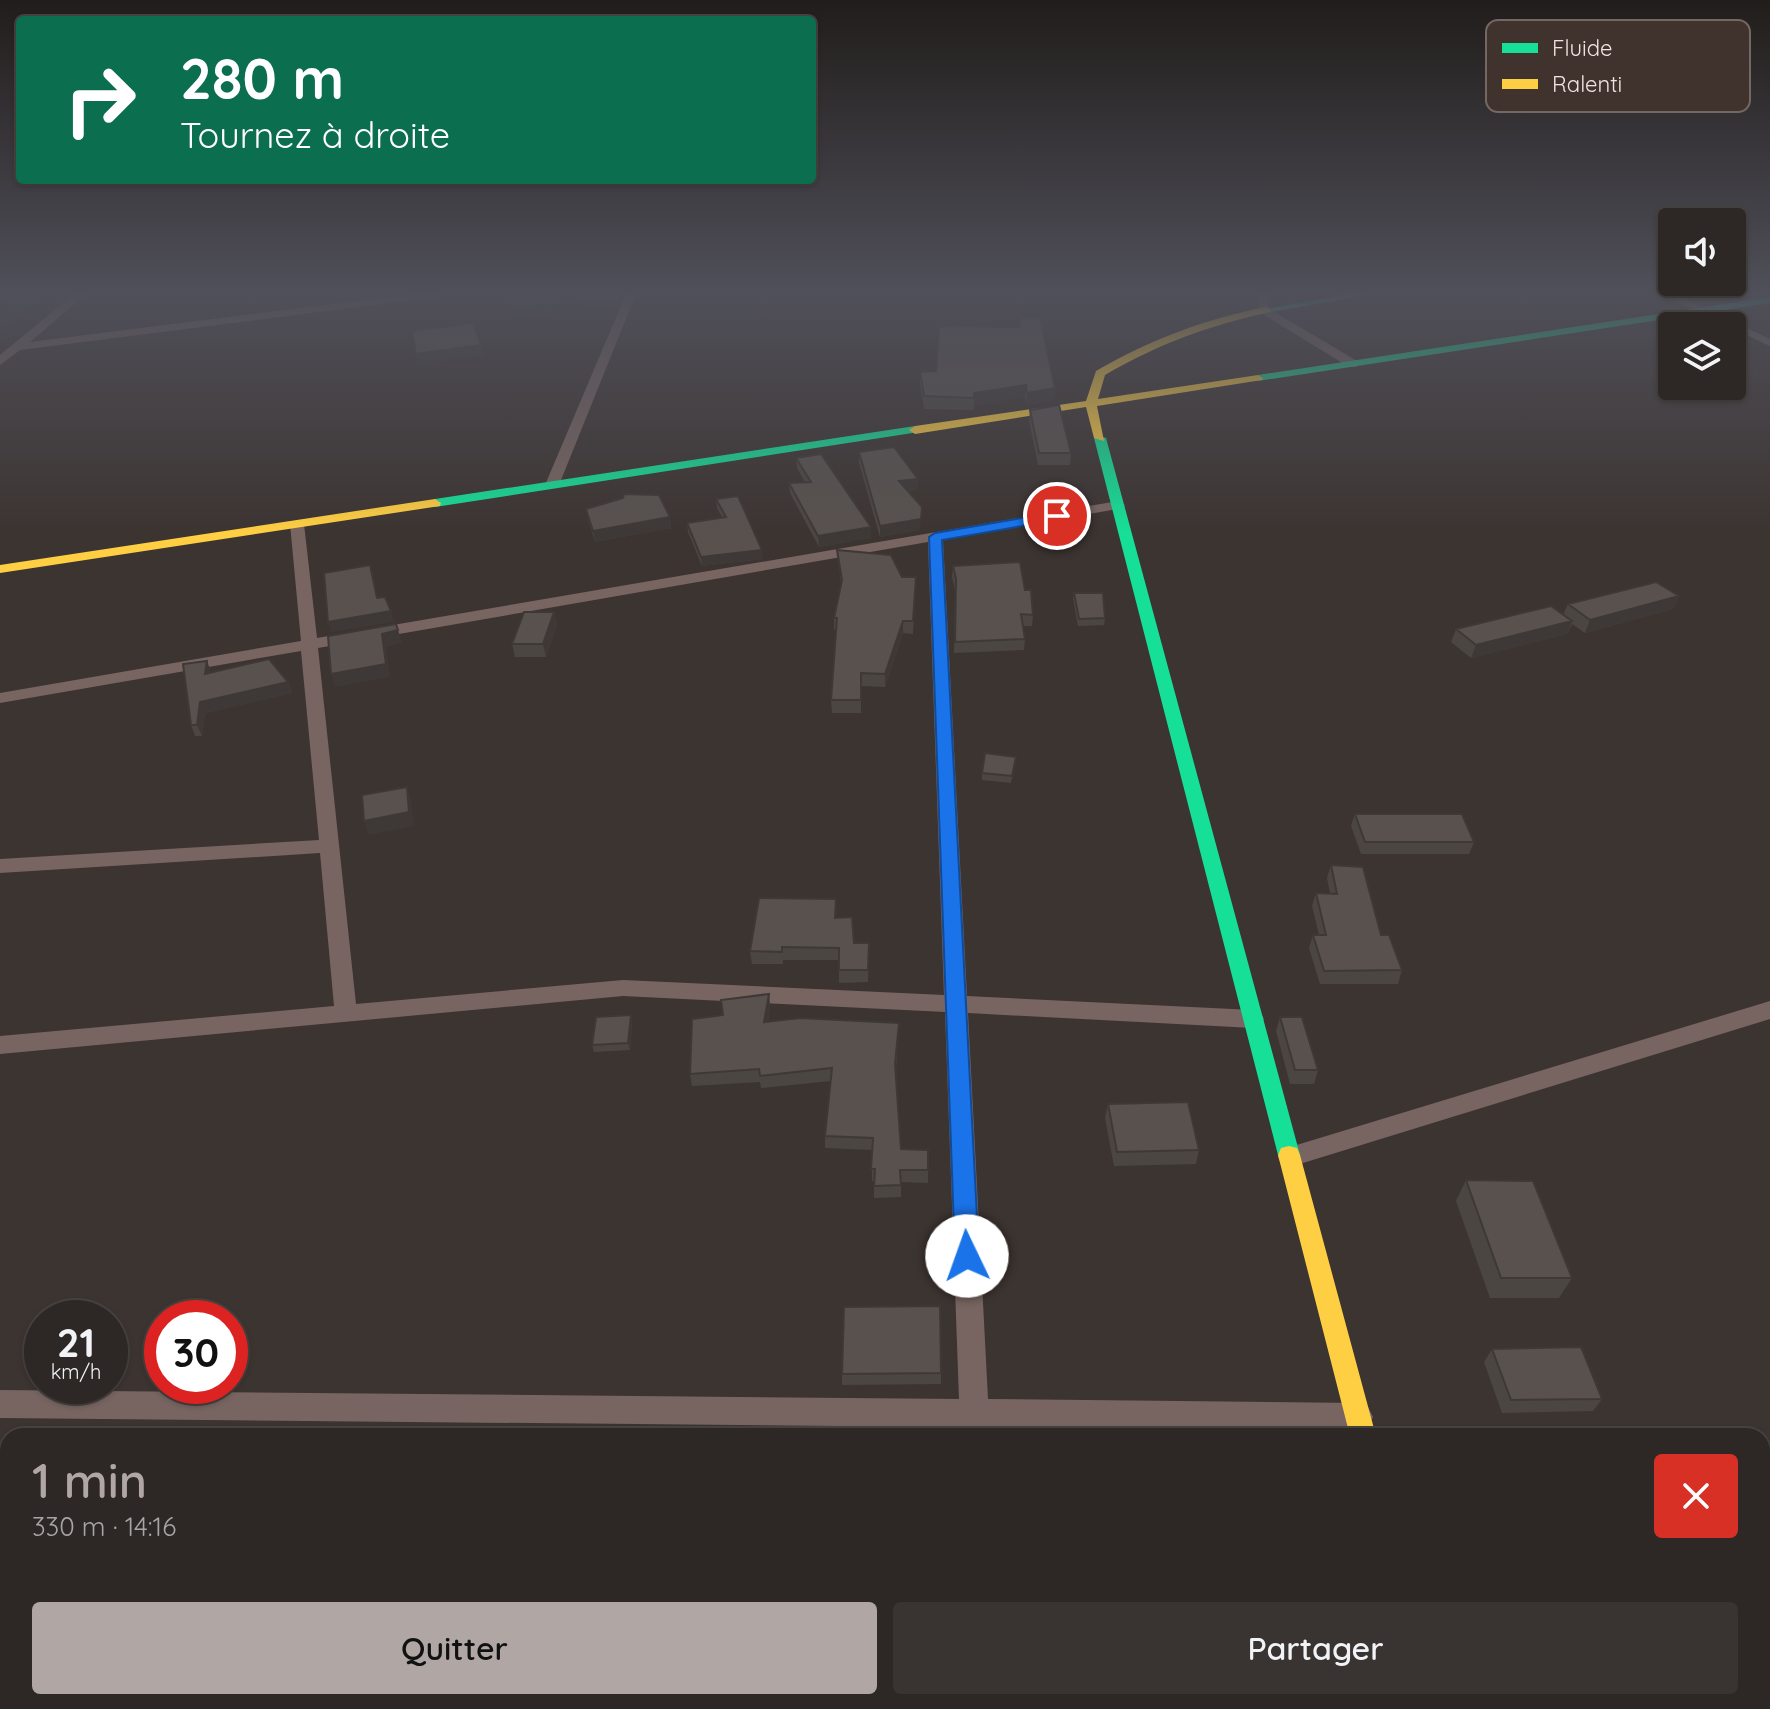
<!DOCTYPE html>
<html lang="fr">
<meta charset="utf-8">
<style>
body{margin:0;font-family:Quicksand,sans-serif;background:#393332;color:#f1f3f6;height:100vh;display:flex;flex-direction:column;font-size:30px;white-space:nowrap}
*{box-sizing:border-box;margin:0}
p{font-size:26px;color:#a7a5a7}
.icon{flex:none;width:44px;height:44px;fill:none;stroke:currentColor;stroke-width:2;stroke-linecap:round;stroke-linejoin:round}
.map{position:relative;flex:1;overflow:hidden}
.details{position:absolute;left:0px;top:1428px;width:1770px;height:282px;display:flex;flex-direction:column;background:#2d2725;border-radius:24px 24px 0 0;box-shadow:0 2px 6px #0004,0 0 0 2px #484442}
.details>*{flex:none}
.banner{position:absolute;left:16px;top:16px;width:800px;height:168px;border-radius:8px;box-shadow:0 2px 6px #0004,0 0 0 2px #484442;background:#0b6e4f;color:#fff;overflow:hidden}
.controls{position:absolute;left:1658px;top:208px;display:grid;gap:16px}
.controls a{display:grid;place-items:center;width:88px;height:88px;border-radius:8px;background:#2d2725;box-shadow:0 2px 6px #0004,0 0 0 2px #484442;font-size:40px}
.speed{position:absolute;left:24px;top:1300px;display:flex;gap:16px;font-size:40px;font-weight:700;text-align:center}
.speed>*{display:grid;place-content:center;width:104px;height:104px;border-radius:50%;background:#2d2725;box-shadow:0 2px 6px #0004,0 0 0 2px #484442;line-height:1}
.speed small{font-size:20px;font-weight:400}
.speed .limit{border:12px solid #d22;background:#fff;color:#111}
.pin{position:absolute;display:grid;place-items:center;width:68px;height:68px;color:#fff;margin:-34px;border:4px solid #fff;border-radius:50%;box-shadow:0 2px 8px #0007}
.me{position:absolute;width:88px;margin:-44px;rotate:357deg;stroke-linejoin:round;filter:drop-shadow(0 0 6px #0008)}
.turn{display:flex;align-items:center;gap:28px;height:168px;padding:0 32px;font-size:36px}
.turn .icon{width:104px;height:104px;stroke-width:2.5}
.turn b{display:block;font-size:56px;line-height:68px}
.round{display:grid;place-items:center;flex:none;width:84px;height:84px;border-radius:8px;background:#393332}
.summary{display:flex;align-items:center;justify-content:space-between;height:136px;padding:0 32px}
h1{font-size:48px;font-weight:600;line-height:60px;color:#b0a7a4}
.cta{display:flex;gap:16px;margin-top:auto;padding:16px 32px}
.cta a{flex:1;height:92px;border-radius:8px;background:#b0a7a4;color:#111;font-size:32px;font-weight:600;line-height:92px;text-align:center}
.cta a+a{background:#393332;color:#f1f3f6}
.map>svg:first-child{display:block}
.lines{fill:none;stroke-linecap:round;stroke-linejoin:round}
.street{fill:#786561;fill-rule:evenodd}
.fast{fill:#16e098;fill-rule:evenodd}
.slow{fill:#ffcf43;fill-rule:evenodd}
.wall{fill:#4c4643}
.shaded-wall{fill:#3e3937}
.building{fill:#58514e;stroke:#3e3937;stroke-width:2}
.route{fill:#1a73e8;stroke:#114b97;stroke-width:2}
.key{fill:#40322d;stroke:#746863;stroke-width:2}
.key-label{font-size:22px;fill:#eee5e2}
</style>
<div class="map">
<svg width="1770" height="1709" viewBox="0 0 1770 1709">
<rect width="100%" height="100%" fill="#3c3431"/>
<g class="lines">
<path class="street" d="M74,294H86L30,342L412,294H442L437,297L20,350L0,365V355Z
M626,294H636L559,485L547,488L545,485Z
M1259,294H1269L1268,308L1357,361V367H1349L1258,311Z
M1660,294H1674L1770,339V346Z
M1118,501L1125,505L1123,508L943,540L967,996L1253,1010L1261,1013L1264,1019L1261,1025L1253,1028L968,1013L988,1399L1358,1403L1368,1407L1373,1417L1368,1427L1358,1431L0,1418V1390L959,1399L945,1012L623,996L0,1054V1036L334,1006L320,853L0,873V859L319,840L301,651L0,703V693L301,641L290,524L297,520L304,524L317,638ZM928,542L944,995L623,980L356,1004L318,648Z
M1770,1001V1019L1290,1167L1281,1164L1278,1157L1281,1150L1290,1147Z
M1422,1702H1456L1458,1709H1424Z"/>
<path class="fast" d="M1349,294H1372L1266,313L1261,310Z
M1770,297V303L1258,381L1253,378L1258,375Z
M915,426L919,428V432L435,507L429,503L435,499Z
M1096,435L1106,438L1300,1155L1297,1162L1289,1164L1281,1162L1278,1155L1094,438Z"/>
<path class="slow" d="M1266,307L1270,308V312C1210,325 1158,344 1105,375L1098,399L1258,375L1263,378L1262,380L1097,406L1104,441L1094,438L1086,407L915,434L909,430L915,426L1086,401L1096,371C1150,340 1204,319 1266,307Z
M435,499L441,503L440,506L0,573V565Z
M1289,1146L1297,1148L1300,1155L1376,1436H1350L1278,1155L1281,1148Z"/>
</g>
<path class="wall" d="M504,294H554L559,310L520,317Z
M1020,318L1055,388L1054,400L1026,405L1025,397L974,406V410L924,409L920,384V372L936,371L1019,327Z
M1030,410L1071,453L1070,465H1038L1029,421Z
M859,452L918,479L917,490L907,491L920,530L880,537L859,463Z
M796,458L871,527V538L819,547L790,493L789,483L805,482L797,468Z
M716,499L763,559L702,566L688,532L687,523L722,517L717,508Z
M586,509L670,517L671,528L595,542L588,519Z
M837,550L902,577H916L913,634L903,633L885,687L861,686V713H832L831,700L836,630H834V618L841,584Z
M953,566L1025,590L1033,615L1032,626H1023L1025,639L1024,650L954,653L955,590L952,577Z
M1074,593L1105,618L1104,625L1078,626L1073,599Z
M1679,596L1673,609L1585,633L1572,624L1567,634L1471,658L1451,642L1456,629L1563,615L1568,604Z
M554,612L557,625L546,657H515L512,644Z
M211,673L288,682L292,693L205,713L202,736H195L191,725Z
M1015,764L1011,783L982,780V773Z
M1355,814L1474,842L1469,854H1361L1351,826Z
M1331,865L1381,935L1402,970L1398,984H1320L1309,948L1313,935H1319L1312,906L1316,893H1330L1327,878Z
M836,918L854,943H869L868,982L839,983V960H783V964H752L750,951Z
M769,994L770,1007L768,1022L899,1023L896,1071L901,1149L928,1150V1183L901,1182V1197L874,1198V1181H872V1150L825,1148V1136L831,1081L761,1088L760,1082L692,1086L690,1074L723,1015Z
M631,1015L632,1022L630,1050L594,1052L592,1045Z
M1280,1017L1318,1070L1314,1084H1290L1276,1031Z
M1108,1104L1199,1150L1196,1164L1114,1166L1105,1118Z
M1466,1180L1572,1278L1559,1298H1490L1456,1201Z
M1492,1349L1602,1399L1593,1411L1502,1413L1484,1362Z
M941,1373V1384L842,1385V1374Z
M0,1597H8V1680H0Z"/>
<path class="shaded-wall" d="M13,294H44L45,296L0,332V304Z
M621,294H624L618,306L584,310L583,304Z
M558,302L559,310L520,317L519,308Z
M481,345L484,356L418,365L416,354Z
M1026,385L1025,397L974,406V393Z
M1055,388L1054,400L1026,405L1027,393Z
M918,479L917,490L899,491V481Z
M922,507L920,530L880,537V526Z
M670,517L671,528L595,542L593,531Z
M871,527V538L819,547L818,536Z
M762,550L763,559L702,566L701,557Z
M1679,596L1673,609L1585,633L1590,620Z
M391,611L394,622L331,632L328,622Z
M554,612L557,625L546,657L543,644Z
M903,621V633L885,687V674Z
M1572,621L1567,634L1471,658L1476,645Z
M398,630L402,643L386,647L390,677L335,687L331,674L382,634Z
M207,661L211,672L205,674Z
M288,682L292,693L205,713L202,736L197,725L200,702Z
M407,787L411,800L414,826L368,835L364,821Z
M769,994L770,1007L766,1034L764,1022Z
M631,1015L632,1022L630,1050L628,1043Z
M8,1619V1642L1,1636Z"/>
<path class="building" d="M0,294H13L0,304Z
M509,294H554L558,302L519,308Z
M579,294H621L617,301L583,304Z
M1020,318H1040L1055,388L1027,393L1026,385L974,393V398L924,396L920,372L936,371L939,326L1021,327Z
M473,323L481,345L416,354L412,331Z
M1059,405L1071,453H1039L1030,410Z
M894,447L918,479L899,481L922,507L921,519L880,526L859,452Z
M821,454L871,527L818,536L789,483L811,482L796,458Z
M624,494L659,495L670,517L593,531L586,509L623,498Z
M738,496L762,550L701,557L687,523L726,517L716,499Z
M837,550L891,555L902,577H916L913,621H903L885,674L861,673V700H831L837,618H834L842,580Z
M1020,562L1025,590H1031L1033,615L1021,614L1025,639L955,642L956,579L953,566Z
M370,565L377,598L385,597L391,611L328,622L324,573Z
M1656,582L1679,596L1590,620L1568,604Z
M1074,593H1103L1105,618L1079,619Z
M1551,606L1572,621L1476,645L1456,629Z
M524,612H554L543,644H512Z
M396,624L398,630L382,634L386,664L331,674L328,636Z
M269,659L288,682L200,702L197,725H191L183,664L207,661L205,674Z
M985,753L1016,757L1012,776L982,773Z
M407,787L409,812L364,821L362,795Z
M1355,814H1462L1474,842H1365Z
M1331,865L1363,867L1381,935H1389L1402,970L1324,971L1313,935H1326L1316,893L1337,894Z
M759,898L836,899L835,918L852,917L854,943H869L868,970H839V948L782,947V952L750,951Z
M769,994L764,1022L800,1018L899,1023L895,1064L901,1149L928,1150V1170H900L901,1185L874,1186L875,1169H871L873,1138L825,1136L832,1068L760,1076L759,1069L690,1074L692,1019L723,1015L721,1000Z
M631,1015L628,1043L592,1045L596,1017Z
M1280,1017H1302L1318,1070H1295Z
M1188,1102L1199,1150L1117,1152L1108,1104Z
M1466,1180L1533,1181L1572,1278H1501Z
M940,1306L941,1373L842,1374L844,1307Z
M1581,1347L1602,1399L1511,1400L1492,1349Z
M0,1597H8V1619L1,1636H8V1670H0Z"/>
<linearGradient id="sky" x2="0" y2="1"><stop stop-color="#211d1b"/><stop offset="0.55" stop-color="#50505a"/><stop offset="1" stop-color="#50505a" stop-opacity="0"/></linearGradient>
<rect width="1770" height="533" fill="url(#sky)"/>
<path class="route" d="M1057,512L1062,513V519L942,540L979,1256L976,1264L967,1267L958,1264L955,1256L929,537L935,533Z"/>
<rect x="1486" y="20" width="264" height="92" rx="12" class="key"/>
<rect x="1502" y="43" width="36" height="10" fill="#16e098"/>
<rect x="1502" y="79" width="36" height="10" fill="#ffcf43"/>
<g class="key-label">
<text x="1552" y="56">Fluide</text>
<text x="1552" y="92">Ralenti</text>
</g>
</svg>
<div class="controls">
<a><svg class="icon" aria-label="sound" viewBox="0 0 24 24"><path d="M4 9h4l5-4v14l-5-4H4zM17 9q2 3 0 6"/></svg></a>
<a><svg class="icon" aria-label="layers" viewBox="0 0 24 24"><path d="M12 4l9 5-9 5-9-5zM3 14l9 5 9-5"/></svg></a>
</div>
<div class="speed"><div>21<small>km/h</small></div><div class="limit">30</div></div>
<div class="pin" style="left:1057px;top:516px;background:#d93025"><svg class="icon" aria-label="arrive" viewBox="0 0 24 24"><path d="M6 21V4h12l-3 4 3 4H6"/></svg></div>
<svg class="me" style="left:967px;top:1256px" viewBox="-20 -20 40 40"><circle r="19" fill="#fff"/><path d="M0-13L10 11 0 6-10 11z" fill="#1a73e8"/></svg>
<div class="banner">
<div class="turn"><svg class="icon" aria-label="right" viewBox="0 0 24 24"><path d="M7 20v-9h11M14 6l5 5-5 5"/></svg><div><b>280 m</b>Tournez à droite</div></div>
</div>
<section class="details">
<div class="summary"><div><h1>1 min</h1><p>330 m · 14:16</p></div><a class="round" style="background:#d93025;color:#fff"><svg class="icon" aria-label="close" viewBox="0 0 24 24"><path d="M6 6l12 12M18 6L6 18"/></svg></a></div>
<div class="cta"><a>Quitter</a><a>Partager</a></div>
</section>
</div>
